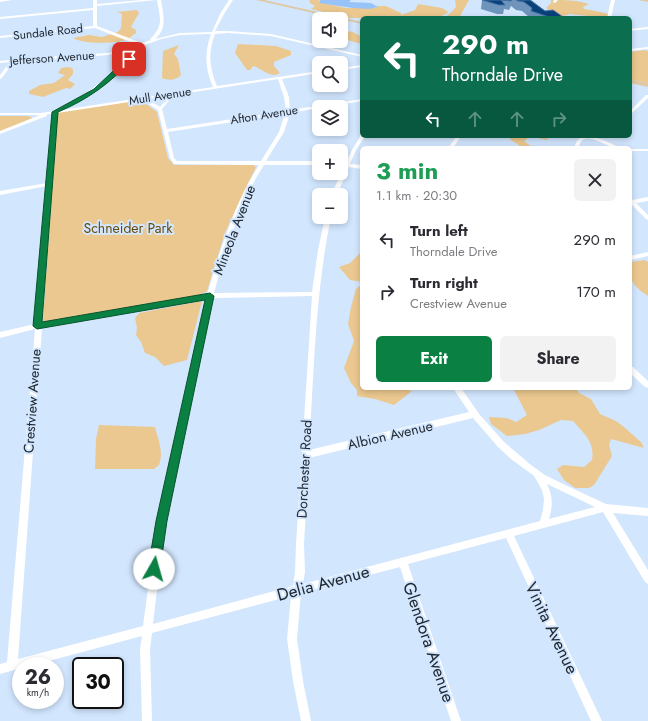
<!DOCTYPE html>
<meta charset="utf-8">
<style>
body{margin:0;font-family:Jost,sans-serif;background:#f2f2f3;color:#2b2b33;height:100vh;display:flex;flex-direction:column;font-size:15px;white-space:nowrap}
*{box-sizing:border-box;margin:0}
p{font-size:13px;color:#7c7c81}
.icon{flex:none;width:22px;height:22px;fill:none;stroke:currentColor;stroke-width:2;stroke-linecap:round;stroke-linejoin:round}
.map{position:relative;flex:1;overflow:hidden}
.sheet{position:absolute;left:360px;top:146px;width:272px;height:244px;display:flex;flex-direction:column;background:#fff;border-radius:6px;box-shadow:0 2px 6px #0003}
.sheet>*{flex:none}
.hud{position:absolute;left:360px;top:16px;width:272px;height:122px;border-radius:6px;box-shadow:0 2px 6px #0003;background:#0b6e4f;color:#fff;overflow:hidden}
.fabs{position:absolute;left:312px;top:12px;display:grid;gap:8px}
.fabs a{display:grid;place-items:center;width:36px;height:36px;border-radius:6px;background:#fff;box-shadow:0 2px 6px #0003;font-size:20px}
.speed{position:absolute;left:12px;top:657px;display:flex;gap:8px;font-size:20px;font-weight:700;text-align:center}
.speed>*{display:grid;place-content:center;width:52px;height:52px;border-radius:50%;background:#fff;box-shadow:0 2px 6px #0003;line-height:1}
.speed small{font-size:10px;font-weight:400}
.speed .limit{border:2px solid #111;border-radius:6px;background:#fff;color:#111}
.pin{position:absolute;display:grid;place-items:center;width:34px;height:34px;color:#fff;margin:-17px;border-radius:8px;box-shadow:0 2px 6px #0006}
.me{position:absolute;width:44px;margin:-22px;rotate:7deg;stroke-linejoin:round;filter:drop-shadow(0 0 3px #0008)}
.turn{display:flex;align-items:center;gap:14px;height:84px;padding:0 16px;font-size:18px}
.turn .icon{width:52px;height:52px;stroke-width:2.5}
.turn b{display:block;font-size:28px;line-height:34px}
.lanes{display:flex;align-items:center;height:38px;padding:0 16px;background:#0003;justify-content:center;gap:20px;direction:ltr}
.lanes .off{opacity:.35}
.round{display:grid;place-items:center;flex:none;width:42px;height:42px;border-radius:6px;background:#f2f2f3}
.overview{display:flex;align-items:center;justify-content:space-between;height:68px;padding:0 16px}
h1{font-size:24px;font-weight:700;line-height:30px;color:#1e9e55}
.action{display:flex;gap:8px;margin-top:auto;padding:8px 16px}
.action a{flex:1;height:46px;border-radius:6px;background:#0b8043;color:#fff;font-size:16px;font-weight:700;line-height:46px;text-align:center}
.action a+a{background:#f2f2f3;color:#2b2b33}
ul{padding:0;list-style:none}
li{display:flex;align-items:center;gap:12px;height:52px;padding:0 16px}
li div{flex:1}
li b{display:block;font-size:15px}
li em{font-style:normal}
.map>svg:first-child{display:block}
.green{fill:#ebc88f}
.water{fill:#98c3f8}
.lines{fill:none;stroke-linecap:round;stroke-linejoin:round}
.minor{fill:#fff;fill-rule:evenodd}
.major{fill:#dfc8a3;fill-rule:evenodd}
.wall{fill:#6e94bc}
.building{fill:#09417a;stroke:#4572a2}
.route{fill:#0b8043;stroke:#07532c}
.labels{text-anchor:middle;stroke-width:4;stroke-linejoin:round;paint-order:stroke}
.far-street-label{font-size:12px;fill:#212831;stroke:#d2e6fe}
.park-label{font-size:14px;fill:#684a0a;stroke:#d2e6fe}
.street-label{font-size:14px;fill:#212831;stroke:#d2e6fe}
.near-street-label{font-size:17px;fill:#212831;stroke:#d2e6fe}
</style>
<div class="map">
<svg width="648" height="721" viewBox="0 0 648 721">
<rect width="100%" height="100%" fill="#d2e6fe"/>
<path class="green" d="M309,0H320L318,2L346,8H376L377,6H386L401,13V15L415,10L418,4L442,8L447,11L448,13L437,18H349L311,9L315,6L310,3Z
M455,0H469L459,18H445L456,7Z
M551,0C564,0 577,0 589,4L583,7L584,9C586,9 607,13 608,14V16L597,17L570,14L559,17L546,8L551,3Z
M137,10L139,13L131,27L136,30V33C133,35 129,39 125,40C112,44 84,44 73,38L89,35L102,37L118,32L121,28L122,14L117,12Z
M341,30L353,32L362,37V44L347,40C333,45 331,50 316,42L319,39V41H341Z
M238,44L276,46L291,51V55L274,62V66L280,73C270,79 263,69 253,66L250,70H247L235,53Z
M179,45L174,54L178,59L181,75C177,80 168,81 162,78L163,51Z
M644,50L648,51V83L630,79V52Z
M69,67L73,69V74L68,80L75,84L70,89L66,88L43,97L29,94V91L40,85L54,83L65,75L58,73L61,68Z
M135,101H142L157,112L168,158L174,165H253L256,167L225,233L207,291L200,295L190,298L49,321H43L57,114L60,112Z
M0,116H28L33,118L0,132Z
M517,136H546L545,137L548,139L546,140L531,136L524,141L533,148H519V145L509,139Z
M362,251V282L350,280L339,267L350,263Z
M645,260L648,262V296C632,285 630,282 630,262Z
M361,285L362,388H403L412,391L394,405L375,399L357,396V390L351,383L344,368L354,341L348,324L351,307L356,289Z
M202,301L187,360L164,366L155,357L145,353L141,342L136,335L137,328L135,318L139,313Z
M513,388H576L579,393L591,399L600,414L616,421L624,427L641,442L644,448L611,439L609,445L612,456L594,485L589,488H575L564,480L557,469L563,465L584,467L592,460C595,441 584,434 573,421L561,420L539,430L525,434L507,436L491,424L489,417L507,418L516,422L527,415Z
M99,425L155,427C158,440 164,451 159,465L154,469H95L96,439Z"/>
<path class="water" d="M320,0H351L349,2L371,3L378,7L369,9L353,8L319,3Z"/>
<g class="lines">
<path class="minor" d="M0,0H12L0,2Z
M93,0H97V4L142,0H156L97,6V26L142,43L151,40L150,39C164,26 160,18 157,0H161C163,14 168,29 155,39L180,33L212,32L220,14L229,0H233L224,14L215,31H228L271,34L362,55V57L271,36L228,33L215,34C208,52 209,68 217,86L319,71V73L282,79L289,97L290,110L362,99V101L326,107H319V108L290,113L284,132L266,161H319V165H264C241,200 225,253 214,293L312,292L318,250L325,217H331C315,294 314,372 309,450L469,412L453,388H461L480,415L504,442L531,465L545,475L561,483L606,504L648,508V516L613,513L648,570V584L645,582L603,512L514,536L602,721H591L506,538L408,564L461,721H451L400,567L301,593L297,639L303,681L311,721H301L293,681L287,639L291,596L152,633L150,649L152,721H142L140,649L142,636L30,666H21V668L0,674V664L7,662L35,329L0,338V332L35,324L47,186L0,195V191L47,183L53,114H47V116L0,134V131L40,115H0V113H41L213,87C205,69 204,53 211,34L180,35L161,39L145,45L126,65L108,81L89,96L66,108H64V106C93,91 116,71 139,47L108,55L14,62L1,79H0V75L10,62L0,63V61L41,57L108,53L138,45L95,28L0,38V36L93,26V10L0,19V17L93,8ZM278,79L284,97L286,111L167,129L162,109L174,95ZM169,96L160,107L147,99ZM142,100L158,110L170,158L174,164L259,165C235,201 219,253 207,295L42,323L57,113ZM285,114L279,132L261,161H177L174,158L168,132ZM312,296L296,544L295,572L293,586L153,624L165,521L213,298ZM206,299L157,521L143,626L18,659L42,328ZM473,418L498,447L511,459L534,476L542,490L544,499L543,510L540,521L303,584L305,572L304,544L309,458ZM547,484L595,507L549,519C553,506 553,496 547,484Z
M554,0H558L555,3L553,2Z
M611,0H615L611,18H607Z
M648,27V29L630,31V29Z
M648,47V49L630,51V49Z
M362,65V67L341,70V68Z
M646,95H648V98L630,115V111Z
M361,135L365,136L356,150L350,164L362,165V169L349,167L337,195H331L344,167H341V163L345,164L352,150Z
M457,136H461L453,148H448Z
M590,136L603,140L621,148C619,148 617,148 615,148C607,147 587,132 581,142C580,142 579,147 578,148H574C577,139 580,136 590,136Z
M630,149H648V151H630Z
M648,197V201L636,203L648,215V220L646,219L630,203V198L633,200Z
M648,252V256L630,260V256Z
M630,366L633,367L648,381V388L645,387L630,373Z"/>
<path class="major" d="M256,0H264L362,22V24Z
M638,0H648V2Z
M630,79L648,83V87L630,83Z"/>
</g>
<path class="wall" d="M482,0H531L545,11L563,17L562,18H529V17L522,11L516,10L511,6L509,10L504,9L503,14H497L481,9Z"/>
<path class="building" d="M482,0H512L511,1L501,0L505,5H499Z
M516,0H530L545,11L553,10L563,17L561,18H552L531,11L532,8L524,2L518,1Z"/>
<path class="route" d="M127,58L132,59C111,83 87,100 58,112L42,322L210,293L214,296L167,521L160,569L158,573L154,575L150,573L148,569L156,521L205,300L37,329L33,326L52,112L94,89Z"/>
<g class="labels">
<g class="far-street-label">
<text transform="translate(48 32) rotate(-6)" y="4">Sundale Road</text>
<text transform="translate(52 58) rotate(-4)" y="4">Jefferson Avenue</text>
<text transform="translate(160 96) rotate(-9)" y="4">Mull Avenue</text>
<text transform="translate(264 115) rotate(-9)" y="4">Afton Avenue</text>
</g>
<g class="park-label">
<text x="128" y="233">Schneider Park</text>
</g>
<g class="street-label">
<text transform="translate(234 230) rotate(-69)" y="5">Mineola Avenue</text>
<text transform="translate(32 401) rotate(-86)" y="5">Crestview Avenue</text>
<text transform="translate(390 435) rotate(-13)" y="5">Albion Avenue</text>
<text transform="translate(304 469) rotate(-87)" y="5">Dorchester Road</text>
</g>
<g class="near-street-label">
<text transform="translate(323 583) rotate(-15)" y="6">Delia Avenue</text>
<text transform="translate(552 628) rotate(64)" y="6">Vinita Avenue</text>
<text transform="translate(429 642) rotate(71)" y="6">Glendora Avenue</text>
</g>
</g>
</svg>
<div class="fabs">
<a><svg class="icon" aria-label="sound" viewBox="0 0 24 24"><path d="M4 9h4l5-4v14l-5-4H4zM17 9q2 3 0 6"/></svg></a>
<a><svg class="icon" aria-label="search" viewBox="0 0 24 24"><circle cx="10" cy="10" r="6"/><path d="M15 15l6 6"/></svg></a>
<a><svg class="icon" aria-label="layers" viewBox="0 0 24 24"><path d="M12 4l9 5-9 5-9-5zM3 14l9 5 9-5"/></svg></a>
<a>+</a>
<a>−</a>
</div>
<div class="speed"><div>26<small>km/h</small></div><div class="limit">30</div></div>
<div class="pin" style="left:129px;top:59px;background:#d93025"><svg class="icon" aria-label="arrive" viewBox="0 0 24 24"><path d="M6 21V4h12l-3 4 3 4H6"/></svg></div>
<svg class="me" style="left:154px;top:569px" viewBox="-20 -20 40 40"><circle r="19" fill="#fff"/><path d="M0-13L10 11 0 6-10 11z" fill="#0b8043"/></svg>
<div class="hud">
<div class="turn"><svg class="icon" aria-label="left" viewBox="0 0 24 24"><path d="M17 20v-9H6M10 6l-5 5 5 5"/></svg><div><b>290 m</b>Thorndale Drive</div></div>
<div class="lanes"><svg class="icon" aria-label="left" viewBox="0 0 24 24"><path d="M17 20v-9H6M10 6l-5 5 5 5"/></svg><svg class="icon off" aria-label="ahead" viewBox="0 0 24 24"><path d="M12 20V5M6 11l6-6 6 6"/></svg><svg class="icon off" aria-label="ahead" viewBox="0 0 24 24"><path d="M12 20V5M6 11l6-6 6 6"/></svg><svg class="icon off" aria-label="right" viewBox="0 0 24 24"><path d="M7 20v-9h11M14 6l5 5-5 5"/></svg></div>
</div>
<section class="sheet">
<div class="overview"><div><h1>3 min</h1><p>1.1 km · 20:30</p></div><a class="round"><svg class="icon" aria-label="close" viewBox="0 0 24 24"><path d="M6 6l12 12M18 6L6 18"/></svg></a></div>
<ul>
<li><svg class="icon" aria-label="left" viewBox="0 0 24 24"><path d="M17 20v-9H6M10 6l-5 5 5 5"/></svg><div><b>Turn left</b><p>Thorndale Drive</p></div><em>290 m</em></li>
<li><svg class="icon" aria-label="right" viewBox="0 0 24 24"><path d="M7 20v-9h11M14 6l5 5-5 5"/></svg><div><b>Turn right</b><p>Crestview Avenue</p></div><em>170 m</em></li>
</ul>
<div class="action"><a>Exit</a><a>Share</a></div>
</section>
</div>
